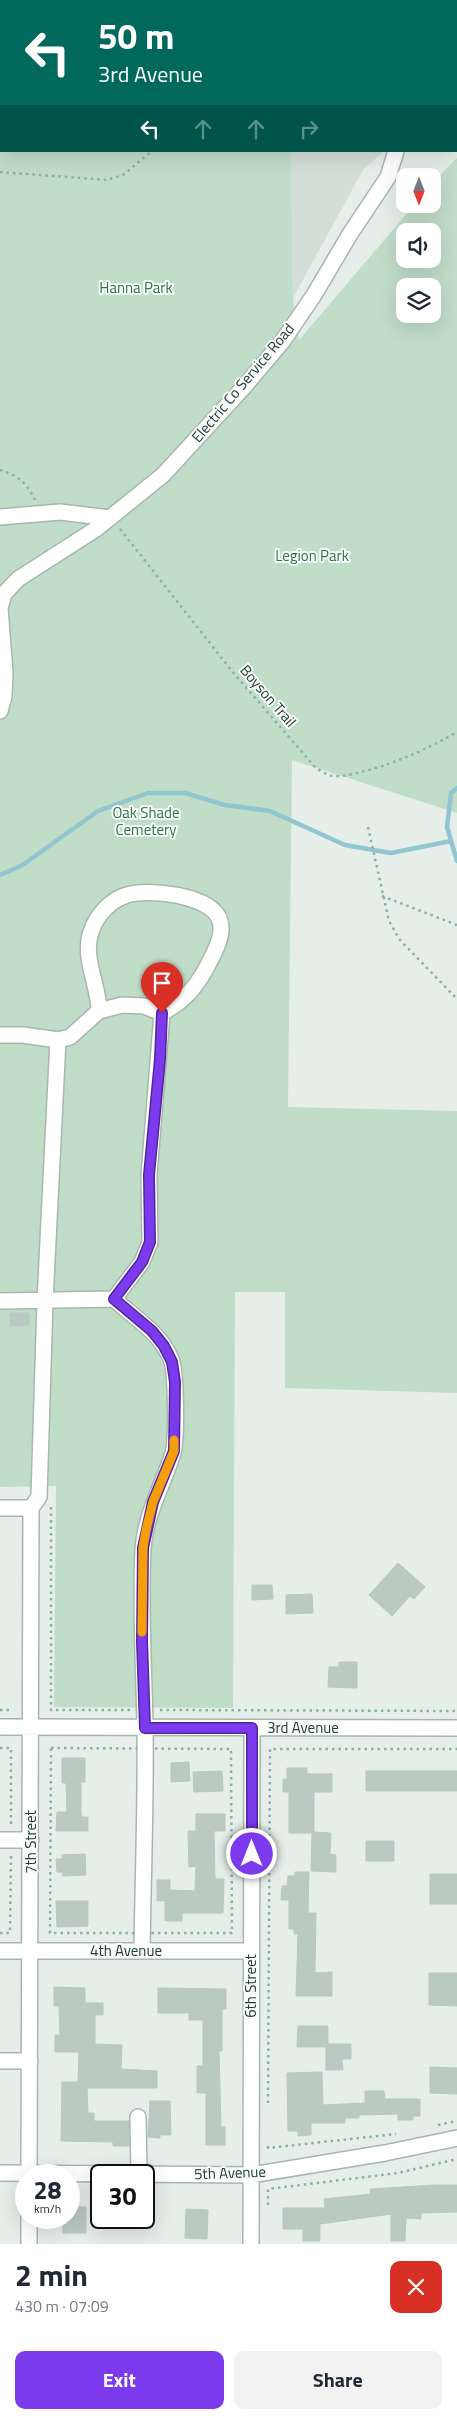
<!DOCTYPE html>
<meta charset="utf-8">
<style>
body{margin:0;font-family:"Titillium Web",sans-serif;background:#f2f2f3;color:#1f2937;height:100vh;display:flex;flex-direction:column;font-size:19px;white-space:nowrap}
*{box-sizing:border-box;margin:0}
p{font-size:16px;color:#747a83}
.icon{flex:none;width:28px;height:28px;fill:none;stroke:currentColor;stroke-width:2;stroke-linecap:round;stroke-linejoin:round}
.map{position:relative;height:2244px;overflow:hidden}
.details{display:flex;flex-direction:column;background:#fff;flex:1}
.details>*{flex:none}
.guide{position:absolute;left:0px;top:0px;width:458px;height:152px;box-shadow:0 5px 20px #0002;background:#00695c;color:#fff;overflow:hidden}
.needle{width:32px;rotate:180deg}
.controls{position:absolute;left:396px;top:168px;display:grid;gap:10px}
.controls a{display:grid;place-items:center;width:45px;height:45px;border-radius:10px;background:#fff;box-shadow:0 5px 20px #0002;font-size:25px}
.speed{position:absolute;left:15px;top:2164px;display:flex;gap:10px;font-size:25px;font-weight:700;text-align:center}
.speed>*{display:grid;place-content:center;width:65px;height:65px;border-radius:50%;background:#fff;box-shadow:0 5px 20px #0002;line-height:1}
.speed small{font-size:12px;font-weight:400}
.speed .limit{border:2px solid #111;border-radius:8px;background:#fff;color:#111}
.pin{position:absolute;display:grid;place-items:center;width:42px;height:42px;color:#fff;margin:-51px -21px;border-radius:50% 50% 50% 0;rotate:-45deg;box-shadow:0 0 5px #0007}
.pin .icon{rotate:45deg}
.me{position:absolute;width:55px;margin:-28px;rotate:0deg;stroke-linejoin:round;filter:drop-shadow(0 0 4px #0008)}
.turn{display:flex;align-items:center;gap:18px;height:105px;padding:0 15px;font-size:22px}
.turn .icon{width:65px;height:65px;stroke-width:2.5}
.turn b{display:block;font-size:35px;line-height:42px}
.lanes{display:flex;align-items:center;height:48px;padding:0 15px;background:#0003;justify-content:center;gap:25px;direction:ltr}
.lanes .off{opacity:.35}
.round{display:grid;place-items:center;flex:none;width:52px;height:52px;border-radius:10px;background:#f2f2f3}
.summary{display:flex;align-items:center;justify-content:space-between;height:85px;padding:0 15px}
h1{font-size:30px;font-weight:700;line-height:38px}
.button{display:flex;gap:10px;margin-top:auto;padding:10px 15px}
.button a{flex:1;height:58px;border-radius:10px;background:#7c3aed;color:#fff;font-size:20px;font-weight:700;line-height:58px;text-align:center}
.button a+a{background:#f2f2f3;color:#1f2937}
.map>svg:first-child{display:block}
.built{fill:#d4ded9}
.green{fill:#c0ddc8;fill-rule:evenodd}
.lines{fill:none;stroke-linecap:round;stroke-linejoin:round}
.stream{stroke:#91c5cf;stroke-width:4.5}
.building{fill:#bbc9c3;stroke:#b8c7c1}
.minor-casing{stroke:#a8b6b1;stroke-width:18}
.path{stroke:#88b0a3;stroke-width:2.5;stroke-dasharray:2.5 4;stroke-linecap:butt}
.minor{stroke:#fff;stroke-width:15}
.route-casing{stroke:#51269a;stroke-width:12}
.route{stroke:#7c3aed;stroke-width:9}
.slow{stroke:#f59e0b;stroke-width:9}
.labels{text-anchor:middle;stroke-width:4;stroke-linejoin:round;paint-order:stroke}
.park-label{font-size:15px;fill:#31744c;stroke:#f6faf8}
.street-label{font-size:15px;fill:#253f38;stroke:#f6faf8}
</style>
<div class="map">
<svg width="457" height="2244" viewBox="0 0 457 2244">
<rect width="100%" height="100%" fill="#e6eeea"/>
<path class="built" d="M290,0H457V85L456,1Z
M291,151H384L363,170L293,298Z"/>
<path class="green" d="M0,0H290L1,1V151H291L293,298L299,340L415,204H432L433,182L457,158V813L292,760L288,1107L457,1111V1393L285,1388V1292H235L233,1708L54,1707L56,1486L0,1487ZM405,231H432V259H405ZM405,286H432V314H405Z"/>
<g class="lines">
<path class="stream" d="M457,788L451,793L447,827L457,861
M0,875L21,866L98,811L148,793H185L225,805L270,811L345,845L391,853L451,841"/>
</g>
<path class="building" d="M10,1313H29V1325L11,1326Z
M398,1563L425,1587L414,1599L410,1596L392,1616L369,1595Z
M252,1585H272L273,1599L252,1600Z
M312,1594L313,1613L286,1614V1595Z
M339,1662H357V1688L328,1687L329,1667H339Z
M62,1758H85V1782H81V1812L82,1817H88V1831H56L57,1812H67L66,1783H62Z
M189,1762L190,1781L171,1782V1763Z
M287,1768H307V1774H332V1792H314V1832L331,1833L330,1854L336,1855V1872L311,1871L312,1833H289V1792H283V1779H287Z
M222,1771L223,1791L194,1792L193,1772Z
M366,1771H457V1791H366Z
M196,1814H225V1831H214L215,1879H224L223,1913H182V1921H165V1901H157V1880H170V1890L195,1891L196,1866L189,1867L188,1831H196Z
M366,1841H394V1861H366Z
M85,1854L86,1875L63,1876V1872H57L56,1859H62V1855Z
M295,1872H309L308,1913H316L315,1973L332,1972V1996H296L298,1934H294V1929H289V1900H281L282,1886H287L288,1876H295Z
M430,1874H457V1904H430Z
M56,1901H88V1926L57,1927Z
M429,1973H457V2006L429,2005Z
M54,1987L85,1988V2003H103V2015H95V2044L122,2045L121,2069L157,2071V2088H87L88,2113H94V2121H129V2146H113V2142L61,2141L62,2082H78L79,2052H55V2035H60L59,2006H54Z
M158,1988L226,1989V2009H222V2051H219L221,2127H225V2145H206V2093H197V2066H203V2020H189V2013H158Z
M298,2026H328V2044H351V2059H342L343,2070H326V2047H297Z
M430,2067L457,2068V2094L430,2093Z
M322,2072L323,2105L365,2103V2091H384L385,2099H420V2116H413V2120H398V2114L359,2115V2118H345V2123H311V2135L298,2136V2131H288L287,2073Z
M150,2101H170L171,2135H160V2138L148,2137Z
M435,2185H457V2212L421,2213V2219L406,2218L405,2241H391V2214L320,2224V2241H303V2229H283V2208H325L324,2199L371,2194L370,2189Z
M69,2207H86V2233H63V2218H69Z
M186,2209L208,2210L207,2239L185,2238Z"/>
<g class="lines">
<g class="minor-casing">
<path id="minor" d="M0,517L60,512L110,518
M0,711L4,696L5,672L0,608L4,594L18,579L96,529L163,475L243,388L282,342L314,295L350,234L388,177L396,151
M99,1011C99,985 82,958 91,932C96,916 110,900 127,895C148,888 213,895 220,921C224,934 216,949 210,961C198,985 186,1000 162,1013L149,1175L150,1242L142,1262L114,1299
M0,1035H23L58,1040L70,1037L99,1011L122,1005L144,1006L162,1013
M0,1301L114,1299C134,1318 163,1334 172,1362C176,1377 177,1438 173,1453C163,1485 145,1515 143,1550C140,1609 144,1668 145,1728C146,1802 143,1877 142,1951
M0,1508H31
M31,1508L39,1497L45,1301L58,1040
M0,1727L457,1728
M0,1840H31
M0,1951H251
M0,2061H30
M138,2117L139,2174
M0,2173L251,2175L385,2153L457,2138
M29,2175L31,1508
M29,2218V2244
M251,2244L252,1728"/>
</g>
<path class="path" d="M135,1L137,0
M0,43L1,41
M0,62L1,63
M0,172L107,180L123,175L152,151
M0,470C20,477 25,481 35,500
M120,529L231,670L315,767C321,771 327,776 335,776C345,777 356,773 365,771C399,762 427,749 457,732
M368,827L389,921L400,940L457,999
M382,896L457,925
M51,1507V1710H130
M0,1710H12
M160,1710L457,1711
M0,1748H11V1827
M51,1748L231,1749L232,1933H50Z
M0,1933H10L11,1855
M268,2103L270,1749H457
M438,2125L457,2121
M268,2146V2148L396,2134
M268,2205V2189L398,2173L457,2159"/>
<use href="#minor" class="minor"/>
</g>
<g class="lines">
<g class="route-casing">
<path id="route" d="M162,1013L160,1059L149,1175L150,1242L142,1262L114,1299L152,1331L164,1346L172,1362L175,1382L174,1451L153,1502L143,1548L142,1641L145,1728H252V1854"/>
</g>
<use href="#route" class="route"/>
<path class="slow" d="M142,1632L143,1548L146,1530L153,1502L174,1451V1440"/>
</g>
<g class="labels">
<g class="park-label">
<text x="136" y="293">Hanna Park</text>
<text x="312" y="561">Legion Park</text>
<text x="146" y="818">Oak Shade<tspan x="146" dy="17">Cemetery</tspan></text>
</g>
<g class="street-label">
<text transform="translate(243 383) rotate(-50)" y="5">Electric Co Service Road</text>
<text transform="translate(268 696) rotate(49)" y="5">Boyson Trail</text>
<text x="303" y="1733">3rd Avenue</text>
<text transform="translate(31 1842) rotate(-90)" y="5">7th Street</text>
<text x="126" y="1956">4th Avenue</text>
<text transform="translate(251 1986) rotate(-90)" y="5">6th Street</text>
<text transform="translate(230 2173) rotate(-2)" y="5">5th Avenue</text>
</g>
</g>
</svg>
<div class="controls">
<a><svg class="needle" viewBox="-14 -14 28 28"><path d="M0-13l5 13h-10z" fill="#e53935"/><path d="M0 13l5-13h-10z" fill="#747a83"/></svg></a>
<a><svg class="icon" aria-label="sound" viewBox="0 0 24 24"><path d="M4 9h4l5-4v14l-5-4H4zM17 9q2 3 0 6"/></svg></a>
<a><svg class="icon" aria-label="layers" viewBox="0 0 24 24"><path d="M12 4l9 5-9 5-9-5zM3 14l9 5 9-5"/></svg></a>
</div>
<div class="speed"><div>28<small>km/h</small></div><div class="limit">30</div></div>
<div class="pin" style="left:162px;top:1013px;background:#d93025"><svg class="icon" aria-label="arrive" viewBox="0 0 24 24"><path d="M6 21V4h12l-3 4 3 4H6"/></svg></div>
<svg class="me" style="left:252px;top:1854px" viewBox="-20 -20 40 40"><circle r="17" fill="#7c3aed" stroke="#fff" stroke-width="3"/><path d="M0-11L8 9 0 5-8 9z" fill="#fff"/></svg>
<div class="guide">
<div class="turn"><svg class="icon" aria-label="left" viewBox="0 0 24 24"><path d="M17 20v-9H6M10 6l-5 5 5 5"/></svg><div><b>50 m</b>3rd Avenue</div></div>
<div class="lanes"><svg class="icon" aria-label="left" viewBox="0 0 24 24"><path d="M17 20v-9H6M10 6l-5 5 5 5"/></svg><svg class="icon off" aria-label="ahead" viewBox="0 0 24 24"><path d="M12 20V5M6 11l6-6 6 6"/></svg><svg class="icon off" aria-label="ahead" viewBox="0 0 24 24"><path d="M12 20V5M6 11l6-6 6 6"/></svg><svg class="icon off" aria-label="right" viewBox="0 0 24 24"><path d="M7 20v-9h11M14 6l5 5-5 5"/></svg></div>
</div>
</div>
<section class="details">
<div class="summary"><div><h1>2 min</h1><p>430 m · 07:09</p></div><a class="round" style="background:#d93025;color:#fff"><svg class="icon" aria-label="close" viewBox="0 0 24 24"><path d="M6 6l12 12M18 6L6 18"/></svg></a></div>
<div class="button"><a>Exit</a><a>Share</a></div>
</section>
